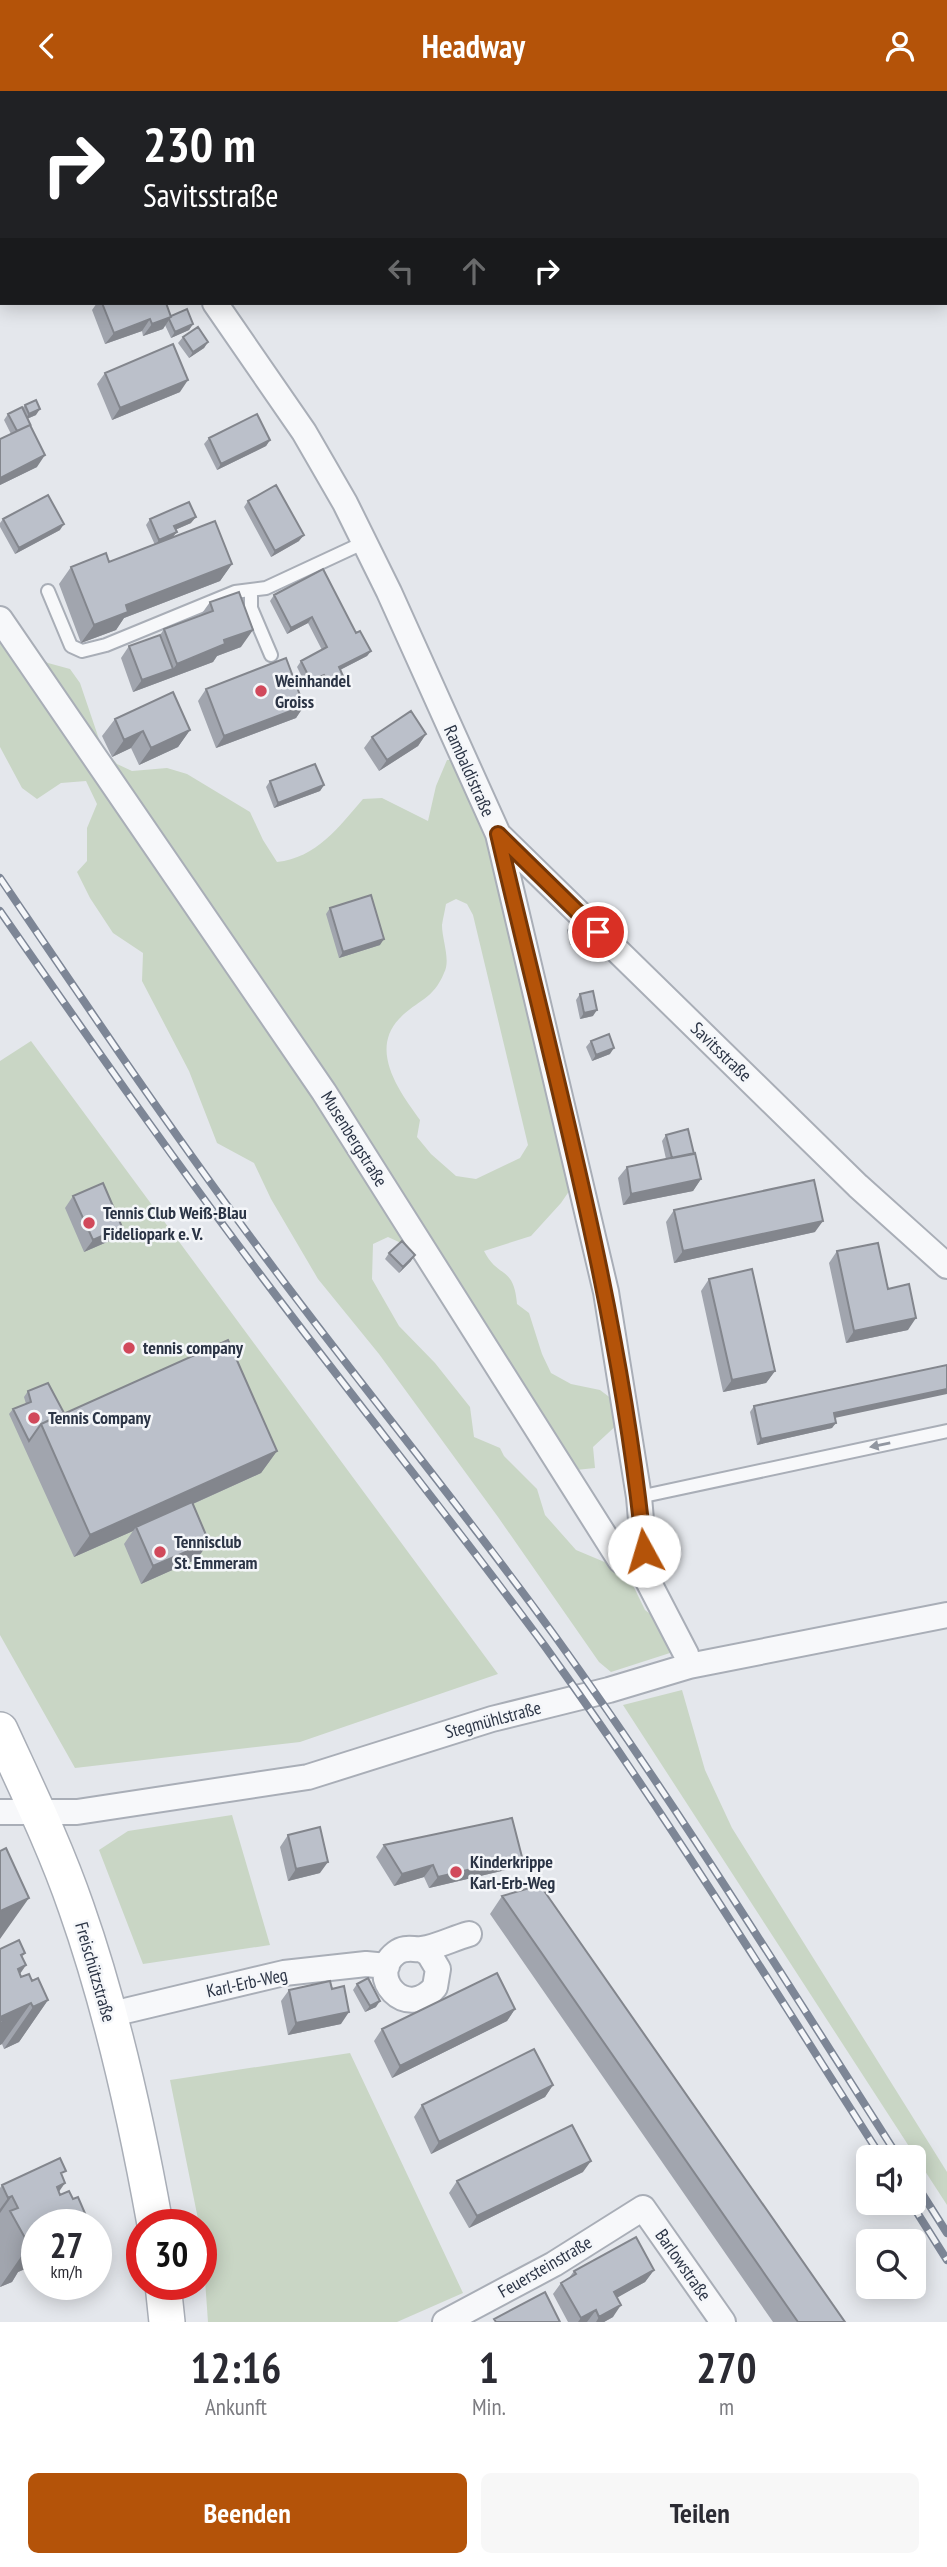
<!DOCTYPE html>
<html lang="de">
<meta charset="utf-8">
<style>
body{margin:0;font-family:"PT Sans Narrow",sans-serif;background:#f7f7f7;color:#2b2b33;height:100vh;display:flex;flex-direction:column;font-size:26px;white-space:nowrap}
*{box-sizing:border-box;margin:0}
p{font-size:23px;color:#7c7c81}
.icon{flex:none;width:38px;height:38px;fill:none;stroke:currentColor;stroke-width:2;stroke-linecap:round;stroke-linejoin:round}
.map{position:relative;height:2231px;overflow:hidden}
.sheet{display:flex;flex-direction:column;background:#fff;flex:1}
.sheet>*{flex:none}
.top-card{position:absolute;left:0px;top:0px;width:948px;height:214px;box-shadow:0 4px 18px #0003;background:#202124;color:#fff;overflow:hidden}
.tools{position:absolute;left:856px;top:2054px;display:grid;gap:14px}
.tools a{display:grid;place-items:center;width:70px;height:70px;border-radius:10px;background:#fff;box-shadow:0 4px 18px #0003;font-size:35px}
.speed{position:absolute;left:21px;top:2118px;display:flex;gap:14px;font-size:35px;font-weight:700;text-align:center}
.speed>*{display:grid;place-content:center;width:91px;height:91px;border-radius:50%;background:#fff;box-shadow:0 4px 18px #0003;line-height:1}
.speed small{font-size:18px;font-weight:400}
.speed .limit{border:10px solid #d22;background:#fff;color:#111}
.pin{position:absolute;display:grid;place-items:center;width:60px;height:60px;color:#fff;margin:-30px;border:4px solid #fff;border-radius:50%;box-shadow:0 2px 7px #0007}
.me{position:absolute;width:77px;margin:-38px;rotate:354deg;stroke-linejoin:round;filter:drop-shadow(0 0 5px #0008)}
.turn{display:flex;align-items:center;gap:24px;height:147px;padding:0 28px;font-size:32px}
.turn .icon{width:91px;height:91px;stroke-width:2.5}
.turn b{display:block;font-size:49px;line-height:60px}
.lanes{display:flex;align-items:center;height:66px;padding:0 28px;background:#0003;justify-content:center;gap:35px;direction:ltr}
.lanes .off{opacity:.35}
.eta{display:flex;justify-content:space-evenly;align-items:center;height:119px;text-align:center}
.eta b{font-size:42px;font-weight:700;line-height:49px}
.cta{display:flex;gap:14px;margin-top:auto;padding:14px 28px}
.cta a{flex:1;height:80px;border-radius:10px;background:#b45309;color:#fff;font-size:28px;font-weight:700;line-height:80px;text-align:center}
.cta a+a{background:#f7f7f7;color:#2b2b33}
header{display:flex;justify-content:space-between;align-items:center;height:91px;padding:0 28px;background:#b45309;color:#fff;font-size:32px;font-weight:700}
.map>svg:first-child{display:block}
.green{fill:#c9d6c5;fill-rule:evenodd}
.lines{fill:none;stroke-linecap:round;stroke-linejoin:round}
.service-casing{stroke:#a9aeb7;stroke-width:16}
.minor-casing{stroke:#a9aeb7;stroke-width:28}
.secondary-casing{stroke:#a9aeb7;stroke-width:38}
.service{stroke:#f7f8fa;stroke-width:12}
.minor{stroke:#f7f8fa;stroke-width:24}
.secondary{stroke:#fff;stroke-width:35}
.rail-casing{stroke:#7d8696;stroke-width:8}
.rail{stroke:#f4f6f9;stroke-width:5;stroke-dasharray:16;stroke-linecap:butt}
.wall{fill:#a1a5ae}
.shaded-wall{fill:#83868d}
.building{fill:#bbc0ca;stroke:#83868d;stroke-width:2}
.oneway{fill:#9196a0}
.route-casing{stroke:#753606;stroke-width:18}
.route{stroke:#b45309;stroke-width:12}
.poi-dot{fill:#d1495b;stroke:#f4f6f9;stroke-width:2.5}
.labels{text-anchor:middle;stroke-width:5;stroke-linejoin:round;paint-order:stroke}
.poi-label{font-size:18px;font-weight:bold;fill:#2b3445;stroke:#f4f6f9;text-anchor:start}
.street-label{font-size:18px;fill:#2b3445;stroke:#f4f6f9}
</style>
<header><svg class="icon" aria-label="back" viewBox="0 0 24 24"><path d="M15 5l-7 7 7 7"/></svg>Headway<svg class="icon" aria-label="person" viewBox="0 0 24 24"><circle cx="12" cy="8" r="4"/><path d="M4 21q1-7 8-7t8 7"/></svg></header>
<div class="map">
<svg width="947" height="2231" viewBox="0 0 947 2231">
<rect width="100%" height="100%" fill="#e4e7ec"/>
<path class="green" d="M0,535L7,545L48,572L70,578L80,592L101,654L117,673L132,680L167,677L187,683L250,721L263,749L277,771C316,767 339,736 363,708L382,707L428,730L436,695L447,669H459L489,746L574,1093L561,1112L531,1145L484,1160C498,1188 514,1174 517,1213L529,1222L542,1263L551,1282L571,1293L600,1299L620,1314V1331L593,1356L595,1377L576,1379L401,1152L388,1146L373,1153L372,1188L399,1235L435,1272L470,1316L474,1346L500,1357L504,1365L537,1398L545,1424L576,1459L626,1480L645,1519L666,1535L673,1561L611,1581L599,1571L498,1426L379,1263L318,1188L271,1108L254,1072L217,1052L189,980L142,890L143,862L113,842L90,807L77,781L87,770V737L97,713L86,690L61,692L37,708L22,697L0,656ZM456,808L467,813L473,824L528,1054L520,1067L476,1088L456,1085L431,1063L417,1046L420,1029C400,1001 369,960 399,928C417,909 433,909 444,882C451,869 442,849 442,834C443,827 445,819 446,813Z
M31,950L498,1583L300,1651L75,1677L0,1544V970Z
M682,1599L705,1679L732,1737L947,2081V2114L623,1614Z
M232,1724L270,1854L143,1873L99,1759L128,1740Z
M350,1962L463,2202L397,2231H208L201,2133H199L170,1989Z"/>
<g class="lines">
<g class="service-casing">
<path id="service" d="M251,499V517L271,564
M48,500L71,555L82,560L106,554L235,501L266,497L365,451
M639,1406L947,1340"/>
</g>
<g class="minor-casing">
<path id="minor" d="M128,0V2
M215,212L304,341L345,412L389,501L498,743L606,1201L639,1406L646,1486
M0,528L324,1001L620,1469L646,1486L686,1563L689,1575
M499,744L858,1095L947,1175
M0,1721H77L308,1686L492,1628L609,1599L689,1575L947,1524
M421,1858L429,1863L438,1878L435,1896C406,1931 366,1885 396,1862C405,1855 413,1859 422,1858C437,1856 454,1847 469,1843
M108,1924L284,1882L366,1873L387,1875
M445,2231L554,2173L643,2117L723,2231"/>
</g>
<g class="secondary-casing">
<path id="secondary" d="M0,1639C27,1698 55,1755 76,1816C112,1918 136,2027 155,2133
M163,2193L167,2231"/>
</g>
<use href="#service" class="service"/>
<use href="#minor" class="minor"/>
<use href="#secondary" class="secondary"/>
<g class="rail-casing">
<path id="rail" d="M0,787C87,915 173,1043 266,1167C361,1295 464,1419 557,1548C678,1716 787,1892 899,2067
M0,820C85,942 170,1064 259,1182C353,1307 451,1428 544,1554C664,1720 772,1895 882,2067
M914,2090L947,2142
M911,2112L947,2169"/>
</g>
<use href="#rail" class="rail"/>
</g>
<path class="wall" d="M97,212H166L171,225L193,233L189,239L171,247L165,234L163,238L143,245L142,240L105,253L92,219Z
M183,246L208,251L204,257L189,267L178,252Z
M105,282L180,301L112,329L97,293Z
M25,314L36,324L27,328L37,376L0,394V348L11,343L4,329L8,323L22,317Z
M209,347L270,349L266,355L217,379L204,353Z
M248,410L299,450L271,466L244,416Z
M3,428L60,439L15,463L0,436V432Z
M150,428L191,432L175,439L172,447L232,473L220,490L124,527L116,539L81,552L59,493L71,476L109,471L155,454L146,434Z
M274,504L356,542L371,560L367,565L340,579L339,591L324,598L320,590L307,596L297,576L301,570L322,559L308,532L287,543L270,510Z
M210,511L241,556L217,565L213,571L133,601L121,567L129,555L160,544L164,538L200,525Z
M206,598L304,615L296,627L216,657L198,610Z
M115,628L190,639L178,656L139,674L131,657L112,666L102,645Z
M426,643L418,655L379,680L364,657L372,646Z
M270,690L324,694L320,700L274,717L266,696Z
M330,817L380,854L339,867L326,823Z
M571,833L591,845L586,851L570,854L567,839Z
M580,903L593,925L580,928L576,909Z
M591,950L610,963L592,970L586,956Z
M666,1044L694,1063L701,1088L693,1100L623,1114L618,1087L627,1076L666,1068L662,1050Z
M73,1105L114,1148L84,1161L65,1117Z
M674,1119L815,1141L674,1172L666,1131Z
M837,1160L888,1198L908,1239L846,1252L829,1172Z
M389,1162L411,1170L399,1182L385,1168Z
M709,1188L775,1280L766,1292L723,1301L701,1200Z
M28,1300L64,1322L277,1360L261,1382L193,1413L197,1468L141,1493L124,1453L133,1440L74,1466L9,1323L13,1318L26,1313L24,1306Z
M754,1315L835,1327L832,1337L757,1354L750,1321Z
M288,1744L320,1782L288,1790L280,1756Z
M384,1754L522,1766L514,1777L429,1797L424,1786L394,1795L376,1766Z
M502,1805L845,2231H773L490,1823Z
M0,1858L25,1862L22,1866L26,1874L20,1883L21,1886L32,1890L48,1909L19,1951L4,1958L2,1953L0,1954Z
M357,1893L376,1916L365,1921L353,1899Z
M289,1899L341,1933L288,1944L281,1910Z
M515,1918L507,1930L392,1987L374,1950L382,1938Z
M553,1994L545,2006L431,2063L414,2026L422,2014Z
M583,2081L469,2137L449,2102L457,2090Z
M62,2085L59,2101L83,2133H37V2173L18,2181L12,2191L0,2196V2097L2,2094Z
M654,2179L645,2191L617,2206L613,2226L604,2231H568L553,2203L561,2192L569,2187L574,2180Z"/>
<path class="shaded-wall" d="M171,226L163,238L143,245L152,233Z
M150,228L142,240L105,253L114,242Z
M193,233L189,239L171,247L175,241Z
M208,251L204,257L189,267L193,261Z
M188,289L180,301L112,329L120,317Z
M40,318L36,324L24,329L29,323Z
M270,349L266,355L217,379L221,373Z
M45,364L37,376L0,394V387Z
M196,426L191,432L170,441L174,435Z
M64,433L60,439L15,463L19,457Z
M177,441L172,447L155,455L159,449Z
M304,444L299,450L271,466L275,460Z
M232,473L220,490L124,527L116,539L81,552L94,534L126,514Z
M312,526L308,532L287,543L291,537Z
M253,539L241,556L217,565L213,571L133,601L142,589L173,578L177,573L224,549Z
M371,560L367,565L334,582L339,576Z
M324,584L320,590L307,596L311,590Z
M343,585L339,591L324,598L329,592Z
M304,615L296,627L216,657L224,645Z
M190,639L178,656L139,674L151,657Z
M143,640L131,657L112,666L124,649Z
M426,643L418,655L379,680L387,669Z
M324,694L320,700L274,717L278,712Z
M591,845L586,851L570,854L574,848Z
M384,848L380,854L339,867L343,861Z
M597,919L593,925L580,928L584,922Z
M614,957L610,963L592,970L596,964Z
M701,1088L693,1100L623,1114L631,1103Z
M823,1130L815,1141L674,1172L683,1160Z
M122,1136L114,1148L84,1161L93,1149Z
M415,1164L411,1170L399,1182L403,1176Z
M916,1227L908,1239L846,1252L854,1240Z
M775,1280L766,1292L723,1301L732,1289Z
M947,1298V1303L830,1328L834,1322Z
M836,1332L832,1337L757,1354L761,1348Z
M277,1360L261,1382L137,1438L136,1436L133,1440L74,1466L90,1444Z
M209,1451L197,1468L141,1493L153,1475Z
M522,1766L514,1777L429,1797L438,1786Z
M328,1771L320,1782L288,1790L296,1778Z
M433,1774L424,1786L394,1795L402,1783Z
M29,1807L0,1848V1820Z
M26,1874L0,1911L18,1878Z
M48,1909L19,1951L4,1958L33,1916Z
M380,1910L376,1916L365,1921L370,1915Z
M31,1912L2,1953L0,1954V1926Z
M515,1918L507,1930L392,1987L400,1975Z
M349,1921L341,1933L288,1944L296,1932Z
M553,1994L545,2006L431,2063L439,2051Z
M591,2070L583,2081L469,2137L477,2125Z
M65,2092L36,2134L57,2096Z
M12,2105L0,2122V2118L8,2107Z
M87,2127L83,2133H75Z
M73,2128L69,2133H61Z
M37,2146V2173L18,2181L12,2191L0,2196L29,2154Z
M654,2179L645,2191L606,2213L614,2201Z
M621,2214L613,2226L604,2231H596L599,2226Z
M596,2219L587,2231H578L581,2227Z"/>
<path class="building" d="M102,212H166L171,226L152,233L150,228L114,242Z
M187,218L193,233L175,241L169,228L171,225Z
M198,236L208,251L193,261L183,246Z
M173,253L188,289L120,317L105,282Z
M36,309L40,318L29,323L25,314Z
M22,316L31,335L30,334L17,340L8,323Z
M257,323L270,349L221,373L209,347Z
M30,334L45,364L0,387V348Z
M276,394L304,444L275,460L248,410Z
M48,404L64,433L19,457L3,428Z
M189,411L196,426L174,435L177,441L159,449L150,428Z
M215,430L232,473L126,514L128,521L94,534L71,476L106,462L109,471Z
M323,478L356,542L360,540L371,560L339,576L343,585L329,592L324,584L311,590L301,570L327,556L312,526L291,537L274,504Z
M239,501L253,539L224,549L225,553L177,573L164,538L213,520L210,511Z
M160,544L173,578L142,589L129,555Z
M286,567L304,615L224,645L206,598Z
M173,601L190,639L151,657L143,640L124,649L115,628Z
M411,620L426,643L387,669L372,646Z
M315,673L324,694L278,712L270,690Z
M371,804L384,848L343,861L330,817Z
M588,830L591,845L574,848L571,833Z
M593,900L597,919L584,922L580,903Z
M609,943L614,957L596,964L591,950Z
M688,1038L694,1063L672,1067L666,1044Z
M695,1062L701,1088L631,1103L627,1076Z
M814,1089L823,1130L683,1160L674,1119Z
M103,1092L122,1136L93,1149L73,1105Z
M402,1150L415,1164L403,1176L389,1162Z
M878,1152L888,1198L909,1193L916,1227L854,1240L837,1160Z
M752,1178L775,1280L732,1289L709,1188Z
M228,1249L277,1360L90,1444L41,1333Z
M947,1274V1298L834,1322L836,1332L761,1348L754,1315Z
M48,1292L64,1322L41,1333L29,1350L13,1318L31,1311L28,1300Z
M192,1411L209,1451L153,1475L136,1436Z
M512,1727L522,1766L438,1786L433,1774L402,1783L384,1754Z
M320,1736L328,1771L296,1778L288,1744Z
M6,1757L29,1807L0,1820V1760Z
M540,1794L845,2231H798L502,1805Z
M19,1849L25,1862L21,1864L26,1874L18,1878L21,1886L29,1883L32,1890L38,1887L48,1909L33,1916L31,1912L0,1926L3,1931L0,1932V1858Z
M497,1882L515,1918L400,1975L382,1938Z
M368,1887L380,1910L370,1915L357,1893Z
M330,1890L332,1898L344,1895L349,1921L296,1932L289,1899Z
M534,1958L553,1994L439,2051L422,2014Z
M572,2034L591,2070L477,2125L457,2090Z
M60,2067L66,2080L61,2082L65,2092L57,2096L60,2104L69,2100L73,2108L78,2106L87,2127L75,2133L73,2128L61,2133H37V2151L29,2154L10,2120L18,2117L12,2105L8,2107L2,2094Z
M636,2146L654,2179L614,2201L621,2214L599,2226L596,2219L581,2227L561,2192L576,2183L574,2180Z
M545,2201L560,2231H496L494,2228Z"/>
<defs><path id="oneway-solid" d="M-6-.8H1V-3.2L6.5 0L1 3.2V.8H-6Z" transform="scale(1.75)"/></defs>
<use class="oneway" href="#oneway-solid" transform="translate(880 1354) rotate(168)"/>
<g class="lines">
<g class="route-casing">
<path id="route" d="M598,841L498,743C553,980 620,1217 644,1460"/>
</g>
<use href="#route" class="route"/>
</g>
<g class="poi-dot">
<circle cx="261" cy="600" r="7"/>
<circle cx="89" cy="1132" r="7"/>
<circle cx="129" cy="1257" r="7"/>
<circle cx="34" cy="1327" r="7"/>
<circle cx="160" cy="1461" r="7"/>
<circle cx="456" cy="1781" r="7"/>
</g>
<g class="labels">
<g class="poi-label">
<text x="275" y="596">Weinhandel<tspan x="275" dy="21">Groiss</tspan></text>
<text x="103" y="1128">Tennis Club Weiß-Blau<tspan x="103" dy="21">Fideliopark e. V.</tspan></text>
<text x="143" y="1263">tennis company</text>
<text x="48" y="1333">Tennis Company</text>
<text x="174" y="1457">Tennisclub<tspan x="174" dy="21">St. Emmeram</tspan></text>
<text x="470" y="1777">Kinderkrippe<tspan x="470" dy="21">Karl-Erb-Weg</tspan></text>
</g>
<g class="street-label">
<text transform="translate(469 680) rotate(66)" y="6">Rambaldistraße</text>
<text transform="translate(721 961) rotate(44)" y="6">Savitsstraße</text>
<text transform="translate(354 1048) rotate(58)" y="6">Musenbergstraße</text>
<text transform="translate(493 1629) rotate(-15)" y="6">Stegmühlstraße</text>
<text transform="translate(95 1881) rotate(74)" y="6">Freischützstraße</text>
<text transform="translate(247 1892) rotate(-12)" y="6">Karl-Erb-Weg</text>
<text transform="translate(683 2174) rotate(55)" y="6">Barlowstraße</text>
<text transform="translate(545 2176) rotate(-30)" y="6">Feuersteinstraße</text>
</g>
</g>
</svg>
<div class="tools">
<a><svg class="icon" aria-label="sound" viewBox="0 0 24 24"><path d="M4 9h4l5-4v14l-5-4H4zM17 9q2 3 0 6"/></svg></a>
<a><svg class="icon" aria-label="search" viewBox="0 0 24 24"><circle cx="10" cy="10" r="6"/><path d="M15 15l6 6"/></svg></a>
</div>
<div class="speed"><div>27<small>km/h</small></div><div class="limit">30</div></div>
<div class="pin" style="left:598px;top:841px;background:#d93025"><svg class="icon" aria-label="arrive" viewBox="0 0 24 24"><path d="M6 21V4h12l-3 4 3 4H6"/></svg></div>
<svg class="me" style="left:644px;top:1460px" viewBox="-20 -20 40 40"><circle r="19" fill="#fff"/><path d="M0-13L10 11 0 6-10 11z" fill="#b45309"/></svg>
<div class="top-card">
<div class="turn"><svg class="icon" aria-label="right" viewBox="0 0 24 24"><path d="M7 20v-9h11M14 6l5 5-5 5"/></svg><div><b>230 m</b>Savitsstraße</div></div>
<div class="lanes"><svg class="icon off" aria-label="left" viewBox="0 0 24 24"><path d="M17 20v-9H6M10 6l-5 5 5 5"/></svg><svg class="icon off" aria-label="ahead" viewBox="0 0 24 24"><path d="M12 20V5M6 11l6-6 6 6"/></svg><svg class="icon" aria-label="right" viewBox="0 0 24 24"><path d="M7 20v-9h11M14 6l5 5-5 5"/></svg></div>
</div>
</div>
<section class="sheet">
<div class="eta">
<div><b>12:16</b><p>Ankunft</p></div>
<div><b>1</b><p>Min.</p></div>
<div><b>270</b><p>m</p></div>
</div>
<div class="cta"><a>Beenden</a><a>Teilen</a></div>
</section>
